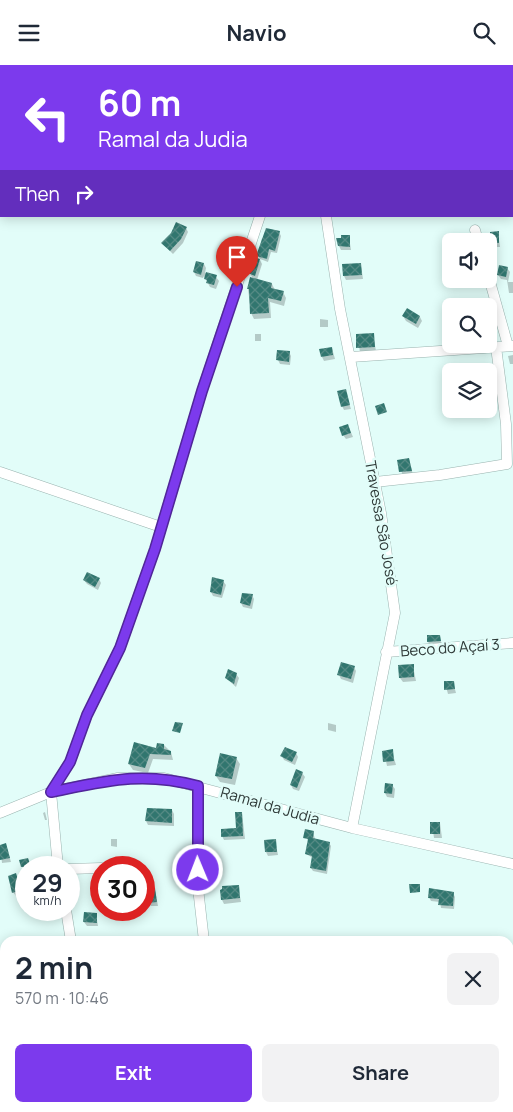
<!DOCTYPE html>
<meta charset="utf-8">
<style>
body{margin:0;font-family:Manrope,sans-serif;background:#f2f2f3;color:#1f2937;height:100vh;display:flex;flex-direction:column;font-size:19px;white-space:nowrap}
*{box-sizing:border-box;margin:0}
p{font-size:16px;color:#747a83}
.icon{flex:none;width:28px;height:28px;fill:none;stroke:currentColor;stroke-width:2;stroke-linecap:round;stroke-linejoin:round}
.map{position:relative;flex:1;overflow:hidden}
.sheet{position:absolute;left:0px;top:871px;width:514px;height:176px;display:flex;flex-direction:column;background:#fff;border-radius:15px 15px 0 0;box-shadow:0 2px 12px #0003}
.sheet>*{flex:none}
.banner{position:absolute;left:0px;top:0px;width:514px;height:152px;box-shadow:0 2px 12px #0003;background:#7c3aed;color:#fff;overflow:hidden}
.tools{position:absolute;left:442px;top:168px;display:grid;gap:10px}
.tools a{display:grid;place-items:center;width:55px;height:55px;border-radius:8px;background:#fff;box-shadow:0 2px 12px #0003;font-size:25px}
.speed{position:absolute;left:15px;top:791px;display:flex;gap:10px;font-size:25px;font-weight:700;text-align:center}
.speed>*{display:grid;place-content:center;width:65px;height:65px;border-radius:50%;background:#fff;box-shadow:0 2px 12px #0003;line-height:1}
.speed small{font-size:12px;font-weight:400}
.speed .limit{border:8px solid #d22;background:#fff;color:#111}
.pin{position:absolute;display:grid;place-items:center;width:42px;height:42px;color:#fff;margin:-51px -21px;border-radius:50% 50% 50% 0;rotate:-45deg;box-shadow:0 0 5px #0007}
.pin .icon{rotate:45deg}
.me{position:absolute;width:55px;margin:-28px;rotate:359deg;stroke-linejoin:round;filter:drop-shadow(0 0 4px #0008)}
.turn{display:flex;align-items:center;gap:18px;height:105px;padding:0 15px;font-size:22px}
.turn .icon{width:65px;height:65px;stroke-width:2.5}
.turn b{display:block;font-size:35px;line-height:42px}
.then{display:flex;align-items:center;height:48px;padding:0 15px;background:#0003;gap:10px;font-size:19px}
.round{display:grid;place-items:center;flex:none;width:52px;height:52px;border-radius:8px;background:#f2f2f3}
.summary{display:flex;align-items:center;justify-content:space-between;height:85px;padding:0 15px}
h1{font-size:30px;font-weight:700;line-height:38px}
.button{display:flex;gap:10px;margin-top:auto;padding:10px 15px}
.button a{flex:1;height:58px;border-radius:8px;background:#7c3aed;color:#fff;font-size:20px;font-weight:700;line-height:58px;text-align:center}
.button a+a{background:#f2f2f3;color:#1f2937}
header{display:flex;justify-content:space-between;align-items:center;height:65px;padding:0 15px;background:#fff;font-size:22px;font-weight:700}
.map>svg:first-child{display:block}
.shadow{fill:#0003}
.building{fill:url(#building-cross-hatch)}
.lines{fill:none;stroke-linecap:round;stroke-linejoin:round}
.minor-casing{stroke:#99b3af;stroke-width:11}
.minor{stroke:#fff;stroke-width:10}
.route-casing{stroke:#51269a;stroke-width:12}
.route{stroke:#7c3aed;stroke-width:9}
.labels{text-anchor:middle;stroke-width:5;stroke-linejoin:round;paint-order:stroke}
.street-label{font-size:15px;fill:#2e3937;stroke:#e2fdf9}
</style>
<header><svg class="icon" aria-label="menu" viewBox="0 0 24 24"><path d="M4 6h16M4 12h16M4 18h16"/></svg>Navio<svg class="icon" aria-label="search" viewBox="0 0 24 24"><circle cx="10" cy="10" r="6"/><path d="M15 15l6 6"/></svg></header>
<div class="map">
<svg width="513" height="1047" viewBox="0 0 513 1047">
<defs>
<pattern id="building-cross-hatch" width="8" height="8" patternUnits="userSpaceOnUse" patternTransform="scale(1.25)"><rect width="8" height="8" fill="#31766f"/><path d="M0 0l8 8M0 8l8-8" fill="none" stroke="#558a84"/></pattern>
</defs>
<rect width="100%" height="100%" fill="#e2fdf9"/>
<path class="shadow" d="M186,163L188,167L183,178L173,189L163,179Z
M279,167L281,171L277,188L271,187L268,197L260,194L258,191L262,173Z
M498,168L500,182H493L491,178Z
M349,172L351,185H341L339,181Z
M260,195L262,199L257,215L272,219L275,225L283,227L286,233L284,241L270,237L271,253L254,254L251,248L248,224L253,214L250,208Z
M204,199L206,203L205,208L216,212L219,216L216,224L210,222L204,211L203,213L196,211L194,207Z
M361,200L363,214L346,215L344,211Z
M507,203L510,207L508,217H513V228H509L507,215L501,214L498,210Z
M407,245L420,252L422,256L418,263L406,256L403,251Z
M320,254L328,255V262H320Z
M255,269H261V276H255Z
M373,269L376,286L360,287L357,270Z
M332,283L335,294L324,296L322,292Z
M289,287L291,291L290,300L280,299L278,295Z
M513,290V299H510L508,291Z
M345,325L351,344L344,345L342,341Z
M348,360L353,372L346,374L343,370Z
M409,394L413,410L403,411L398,396Z
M99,514L101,518L98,525L87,519L84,515Z
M223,516L226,520L222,533L213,531L211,527Z
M252,530L254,534L252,544L243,542L241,538Z
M439,571L442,580L431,581L428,577Z
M413,601L416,616L403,617L400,613Z
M354,602L356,606L353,618L341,614L339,610Z
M236,609L239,613L236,622L226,613Z
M453,617L456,628L448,629L445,618Z
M328,658L336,660V667L328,665Z
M164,680L171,687L173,695L153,694L148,708L133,705L129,699Z
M392,686L396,700L387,701L384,687Z
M296,688L298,692L295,700L284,695L282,691Z
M236,693L240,699L235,720L220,717L216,711Z
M302,708L305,712L299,726L293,724L291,720Z
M392,720L395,724L394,733L387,732L385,728Z
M148,744L172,745L174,749V761L148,760L146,756Z
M45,747L47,755H45L43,748Z
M242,748L245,774L224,775L222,771L237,764Z
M432,758H440L442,773H434Z
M313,767L315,774L329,778L331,781L327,809L313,806L311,803L313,793L306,789L309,776L305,772Z
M111,774H117V782L111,781Z
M275,775L278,790L268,791L266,787Z
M6,780L11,797L2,798L0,781Z
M28,794L31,802H26L25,809L21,796Z
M17,814L22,829L16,831L13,827Z
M238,821L241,837L224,839L222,835Z
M155,825L158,841H151L148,837Z
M453,828L455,832L454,844L441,843L440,837L431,836L429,832Z
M96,849L98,861H87L84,857Z
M113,872H121V876H112Z
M251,874L252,876H235V875Z
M5,961V988H0V962Z
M147,1042H159L149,1046Z"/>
<path class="building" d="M176,157L187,162L181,174L170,186L161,178L171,168Z
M266,163L280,166L275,186L269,184L267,194L256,191Z
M499,166V178H490V167Z
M341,170H350V182L338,181L336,173H341Z
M254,192L260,194L255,211L248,208Z
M196,196L204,198L201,210L193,207Z
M361,198L362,210L343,211L342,199Z
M499,200L508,202L506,212L497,210Z
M206,207L217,210L214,220L206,218L207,215L204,214Z
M250,212L272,218L271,223L284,226L281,236L268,233L269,248L250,249L249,224H247Z
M407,243L420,251L416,259L402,251Z
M374,268L375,282L356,283V269Z
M332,282L333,290L321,292L319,284Z
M277,285L290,286L289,297L276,295Z
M346,324L350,340L341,342L337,326Z
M384,338L387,347L378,350L375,341Z
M348,359L351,368L342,371L339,362Z
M409,393L412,406L399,407L397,395Z
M87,507L100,513L95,522L83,515Z
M212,512L224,515L221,530L210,527Z
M242,528L253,529L250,541L240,538Z
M427,570H440L441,576L427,577Z
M341,597L355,601L351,614L337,610Z
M414,599V612L399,613L398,600Z
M228,604L237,608L234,619L225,613Z
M444,616H454L455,624L444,625Z
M175,657L183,658L180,668L172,666Z
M134,677L156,683L157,678L164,679V684L171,686V690L150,689L145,703L128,699Z
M285,682L297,687L292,697L280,691Z
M393,684L394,696L383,697L382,686Z
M220,688L237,692L232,714L215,711Z
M296,704L303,707L297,723L290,720Z
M385,718L393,719L392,729L384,728Z
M147,743L172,744V758L145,756Z
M235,747H242L243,771L221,772V764L236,763Z
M430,757H440V769H430Z
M305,764L314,766L313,773L330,777L326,806L310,803L312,791L305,789L308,774L303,773Z
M276,774L277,787H265L264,775Z
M6,778L10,793L0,795V780Z
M28,793L31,802H21L19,795Z
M16,808L21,825L12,828L8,811Z
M409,819H420V827L410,828Z
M239,820L240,833L221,835L220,825L222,824V821Z
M155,823L157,837L147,838L146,825Z
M429,823L454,827L453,841L438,840L439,834L428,833Z
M84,847L97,848V858L83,857Z"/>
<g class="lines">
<g class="minor-casing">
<path id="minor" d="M299,1V0
M512,69L513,70
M326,151L340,244L381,448L395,548L352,763
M475,165L478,176
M489,213L508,281
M351,292L513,281
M0,407L161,462
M375,417L440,410L507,399L506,359L496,282
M386,587L513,578
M198,721V823L204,876
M0,748L51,727L118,713H164L352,763L513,799
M58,802L51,727L70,697L87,650L120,583L155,484L202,326L260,151
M110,802L134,801
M69,804L101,803
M66,845L71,876"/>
</g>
<use href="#minor" class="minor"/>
</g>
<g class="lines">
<g class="route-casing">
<path id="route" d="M198,805V721C142,706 106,716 51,727L70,697L87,650L120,583L155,484L202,326L237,222"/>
</g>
<use href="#route" class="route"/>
</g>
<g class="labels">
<g class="street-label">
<text transform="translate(381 458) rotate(80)" y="5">Travessa São José</text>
<text transform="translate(450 583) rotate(-4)" y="5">Beco do Açaí 3</text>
<text transform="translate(270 741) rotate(16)" y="5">Ramal da Judia</text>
</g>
</g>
</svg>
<div class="tools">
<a><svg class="icon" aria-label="sound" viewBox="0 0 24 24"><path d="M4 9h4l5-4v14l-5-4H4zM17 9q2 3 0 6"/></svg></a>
<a><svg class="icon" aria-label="search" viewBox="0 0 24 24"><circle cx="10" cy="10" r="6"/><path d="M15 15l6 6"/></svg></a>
<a><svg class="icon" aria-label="layers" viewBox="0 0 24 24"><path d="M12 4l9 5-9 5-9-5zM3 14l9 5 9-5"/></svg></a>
</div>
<div class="speed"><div>29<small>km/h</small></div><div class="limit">30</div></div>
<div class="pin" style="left:237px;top:222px;background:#d93025"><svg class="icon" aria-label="arrive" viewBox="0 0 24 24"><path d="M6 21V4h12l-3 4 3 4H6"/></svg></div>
<svg class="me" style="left:198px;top:805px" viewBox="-20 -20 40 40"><circle r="17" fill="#7c3aed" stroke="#fff" stroke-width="3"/><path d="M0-11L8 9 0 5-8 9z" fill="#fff"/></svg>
<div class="banner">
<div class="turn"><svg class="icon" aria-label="left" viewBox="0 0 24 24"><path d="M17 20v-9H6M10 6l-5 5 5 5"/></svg><div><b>60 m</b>Ramal da Judia</div></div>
<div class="then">Then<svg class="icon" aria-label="right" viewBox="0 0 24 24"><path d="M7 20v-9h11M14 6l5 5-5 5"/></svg></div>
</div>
<section class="sheet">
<div class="summary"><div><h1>2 min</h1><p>570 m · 10:46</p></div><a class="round"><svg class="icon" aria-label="close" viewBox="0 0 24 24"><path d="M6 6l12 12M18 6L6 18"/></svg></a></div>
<div class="button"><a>Exit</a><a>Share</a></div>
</section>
</div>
